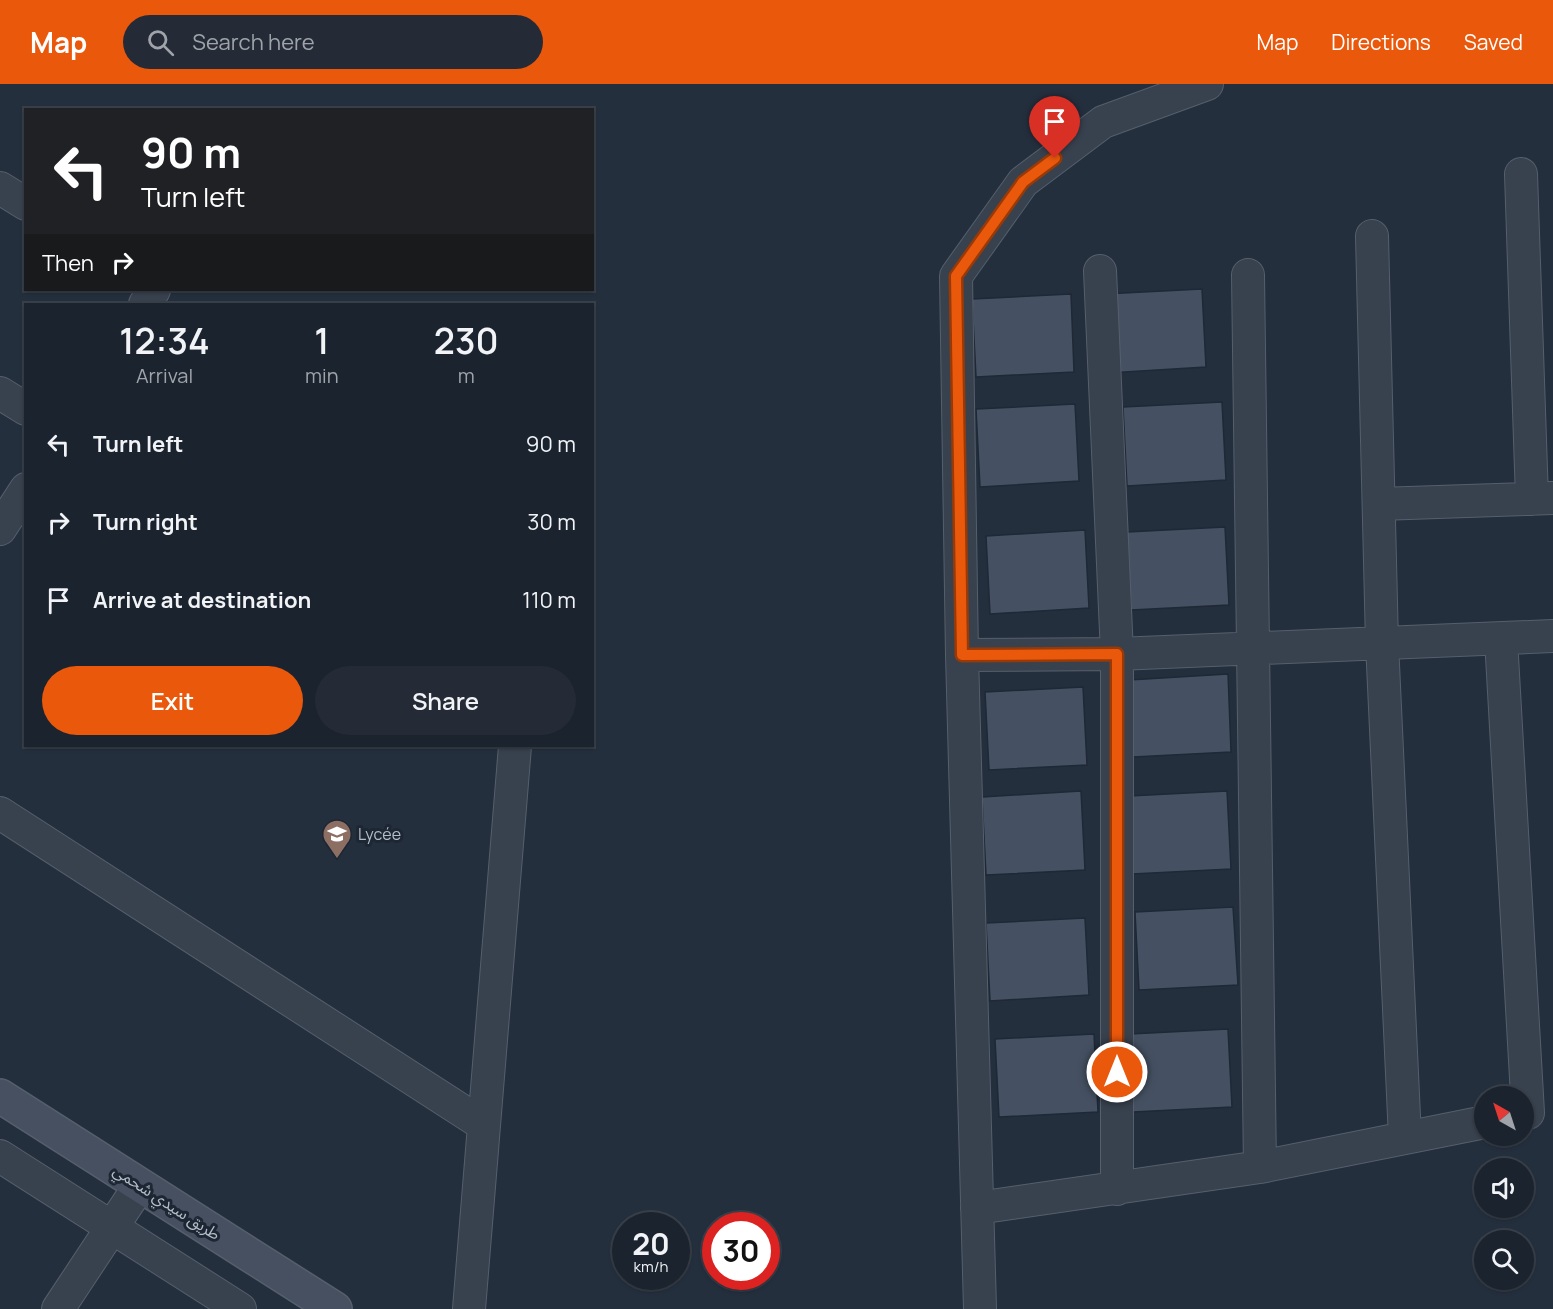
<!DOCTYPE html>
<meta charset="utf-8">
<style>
body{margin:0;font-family:Manrope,"Noto Sans Arabic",sans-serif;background:#242b36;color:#f1f3f6;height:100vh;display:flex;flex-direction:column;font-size:22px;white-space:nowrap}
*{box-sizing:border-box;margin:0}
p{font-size:20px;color:#a0a4aa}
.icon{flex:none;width:33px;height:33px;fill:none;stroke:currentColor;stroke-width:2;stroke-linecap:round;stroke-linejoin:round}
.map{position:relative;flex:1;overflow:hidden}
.drawer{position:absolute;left:24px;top:219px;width:570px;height:444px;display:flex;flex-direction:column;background:#1b232e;border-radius:0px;box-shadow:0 2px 4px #0004,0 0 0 2px #39404a}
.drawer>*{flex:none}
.banner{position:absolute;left:24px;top:24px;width:570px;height:183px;border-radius:0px;box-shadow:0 2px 4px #0004,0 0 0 2px #39404a;background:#202124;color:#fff;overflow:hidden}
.needle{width:39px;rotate:321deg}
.fabs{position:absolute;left:1474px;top:1002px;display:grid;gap:12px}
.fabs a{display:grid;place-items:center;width:60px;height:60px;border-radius:50%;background:#1b232e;box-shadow:0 2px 4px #0004,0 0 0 2px #39404a;font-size:30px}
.speed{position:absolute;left:612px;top:1128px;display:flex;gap:12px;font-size:30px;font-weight:700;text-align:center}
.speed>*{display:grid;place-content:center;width:78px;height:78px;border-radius:50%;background:#1b232e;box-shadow:0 2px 4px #0004,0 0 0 2px #39404a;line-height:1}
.speed small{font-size:15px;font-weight:400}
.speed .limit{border:9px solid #d22;background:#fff;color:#111}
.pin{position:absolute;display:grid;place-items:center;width:51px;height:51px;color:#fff;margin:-62px -26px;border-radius:50% 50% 50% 0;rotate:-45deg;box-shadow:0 0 6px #0007}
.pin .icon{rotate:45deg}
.me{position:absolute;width:66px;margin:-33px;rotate:0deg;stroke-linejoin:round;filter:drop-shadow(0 0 4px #0008)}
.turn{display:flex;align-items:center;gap:21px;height:126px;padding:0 18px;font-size:27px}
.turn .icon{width:78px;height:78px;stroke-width:2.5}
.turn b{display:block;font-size:42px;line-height:51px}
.then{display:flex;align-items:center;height:57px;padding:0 18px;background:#0003;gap:12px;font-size:22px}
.eta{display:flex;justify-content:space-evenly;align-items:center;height:102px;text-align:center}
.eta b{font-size:36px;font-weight:600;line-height:42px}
.button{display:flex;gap:12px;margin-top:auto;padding:12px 18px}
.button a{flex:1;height:69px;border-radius:36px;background:#ea580c;color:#fff;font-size:24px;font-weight:600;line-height:69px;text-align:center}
.button a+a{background:#242b36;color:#f1f3f6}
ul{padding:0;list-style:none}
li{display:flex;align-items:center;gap:18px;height:78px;padding:0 18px}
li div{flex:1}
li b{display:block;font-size:22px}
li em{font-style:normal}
header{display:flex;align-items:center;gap:36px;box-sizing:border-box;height:84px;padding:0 30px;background:#ea580c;color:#fff}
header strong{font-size:28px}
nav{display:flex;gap:33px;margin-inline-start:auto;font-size:21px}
.search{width:420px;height:54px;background:#242b36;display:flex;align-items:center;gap:15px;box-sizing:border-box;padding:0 21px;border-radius:33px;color:#a0a4aa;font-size:22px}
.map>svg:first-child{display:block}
.building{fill:#455162;stroke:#1f2835;stroke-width:1.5}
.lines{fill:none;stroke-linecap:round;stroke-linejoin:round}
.street-casing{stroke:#565f6c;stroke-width:34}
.secondary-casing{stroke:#565f6c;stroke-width:36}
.street{stroke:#38414e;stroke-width:32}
.secondary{stroke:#465061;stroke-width:33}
.route-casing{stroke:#983908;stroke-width:15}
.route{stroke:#ea580c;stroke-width:10}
.labels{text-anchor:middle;stroke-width:6;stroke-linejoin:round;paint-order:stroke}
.poi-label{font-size:16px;fill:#b4bcc9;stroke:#1d2633;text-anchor:start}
.street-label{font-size:16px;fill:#b4bcc9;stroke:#1d2633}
</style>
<header>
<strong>Map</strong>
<div class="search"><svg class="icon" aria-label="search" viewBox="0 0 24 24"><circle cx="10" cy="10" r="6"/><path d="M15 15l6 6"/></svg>Search here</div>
<nav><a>Map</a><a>Directions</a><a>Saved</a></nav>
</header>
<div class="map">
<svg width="1553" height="1225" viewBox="0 0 1553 1225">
<rect width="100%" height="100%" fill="#242f3e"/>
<path class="building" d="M1202,205L1206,283L1108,289L1104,210Z
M1071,210L1074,288L976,293L972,215Z
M1222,318L1226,396L1127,402L1123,323Z
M1075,320L1079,397L980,403L976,325Z
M1225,443L1229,521L1131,526L1127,448Z
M1085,446L1089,524L990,530L986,452Z
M1228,590L1231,668L1133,673L1129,596Z
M1083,603L1087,681L989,686L985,608Z
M1081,707L1085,786L986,791L982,713Z
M1227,707L1231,785L1132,790L1129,712Z
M1233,823L1238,901L1139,906L1135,828Z
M1085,834L1089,911L990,917L986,839Z
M1228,945L1232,1023L1133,1028L1130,950Z
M1094,950L1098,1028L999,1033L995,955Z"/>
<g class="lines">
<g class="street-casing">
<path id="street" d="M1521,90L1532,415
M0,104L26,120
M1372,152L1382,559L1405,1054
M1100,187L1117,570V1105
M1248,191L1260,1083
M145,220L154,206
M0,309L26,325
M1379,420L1552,414
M0,445L26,405
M1501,555L1528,1029
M962,571L1117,570L1553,552
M0,729L484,1041
M0,1072L240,1225
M977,1124L1260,1083L1485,1038
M58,1225L140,1101
M469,1225L515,662
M980,1225L962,571L956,192L1023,98L1103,38L1207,0"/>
</g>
<g class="secondary-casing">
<path id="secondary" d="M0,1012L335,1225"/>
</g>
<use href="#street" class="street"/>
<use href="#secondary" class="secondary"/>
</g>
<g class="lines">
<g class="route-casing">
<path id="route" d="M1055,74L1023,98L956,192L962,571L1117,570V988"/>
</g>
<use href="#route" class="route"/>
</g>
<defs>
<g id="school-pin" transform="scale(1.5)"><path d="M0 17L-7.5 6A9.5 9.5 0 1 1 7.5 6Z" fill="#8d6e63" stroke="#1d2633"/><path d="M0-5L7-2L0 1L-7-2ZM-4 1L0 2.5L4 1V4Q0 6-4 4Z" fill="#fff"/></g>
</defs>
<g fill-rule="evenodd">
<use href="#school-pin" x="337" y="750"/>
</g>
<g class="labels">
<g class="poi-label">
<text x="358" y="756">Lycée</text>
</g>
<g class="street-label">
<text transform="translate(167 1118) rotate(33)" y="6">طريق سيدي شحمي</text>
</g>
</g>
</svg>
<div class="fabs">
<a><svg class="needle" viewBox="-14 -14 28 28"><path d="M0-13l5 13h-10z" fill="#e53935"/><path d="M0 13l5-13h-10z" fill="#a0a4aa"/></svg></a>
<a><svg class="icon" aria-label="sound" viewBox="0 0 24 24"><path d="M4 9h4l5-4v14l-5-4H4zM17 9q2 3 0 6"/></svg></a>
<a><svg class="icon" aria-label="search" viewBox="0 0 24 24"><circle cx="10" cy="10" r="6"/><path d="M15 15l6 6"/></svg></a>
</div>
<div class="speed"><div>20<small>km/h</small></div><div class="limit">30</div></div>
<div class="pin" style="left:1055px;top:74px;background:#d93025"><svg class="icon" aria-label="arrive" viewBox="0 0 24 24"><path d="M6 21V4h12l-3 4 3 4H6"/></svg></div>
<svg class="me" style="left:1117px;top:988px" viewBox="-20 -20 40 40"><circle r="17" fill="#ea580c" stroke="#fff" stroke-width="3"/><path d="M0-11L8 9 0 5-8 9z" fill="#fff"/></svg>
<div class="banner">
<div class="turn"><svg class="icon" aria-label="left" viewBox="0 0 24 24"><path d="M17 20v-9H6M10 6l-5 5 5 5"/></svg><div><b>90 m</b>Turn left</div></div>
<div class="then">Then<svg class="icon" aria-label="right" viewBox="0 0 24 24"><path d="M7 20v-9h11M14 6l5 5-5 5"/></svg></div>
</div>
<section class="drawer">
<div class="eta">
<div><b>12:34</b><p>Arrival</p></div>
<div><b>1</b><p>min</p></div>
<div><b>230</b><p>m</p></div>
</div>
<ul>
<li><svg class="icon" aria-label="left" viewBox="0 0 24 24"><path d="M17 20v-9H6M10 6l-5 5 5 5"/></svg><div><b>Turn left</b></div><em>90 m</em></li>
<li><svg class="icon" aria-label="right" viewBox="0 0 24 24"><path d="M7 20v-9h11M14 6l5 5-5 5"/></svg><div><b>Turn right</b></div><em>30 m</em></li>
<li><svg class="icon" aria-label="arrive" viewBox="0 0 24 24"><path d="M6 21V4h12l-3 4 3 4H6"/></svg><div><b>Arrive at destination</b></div><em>110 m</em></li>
</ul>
<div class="button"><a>Exit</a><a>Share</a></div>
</section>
</div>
